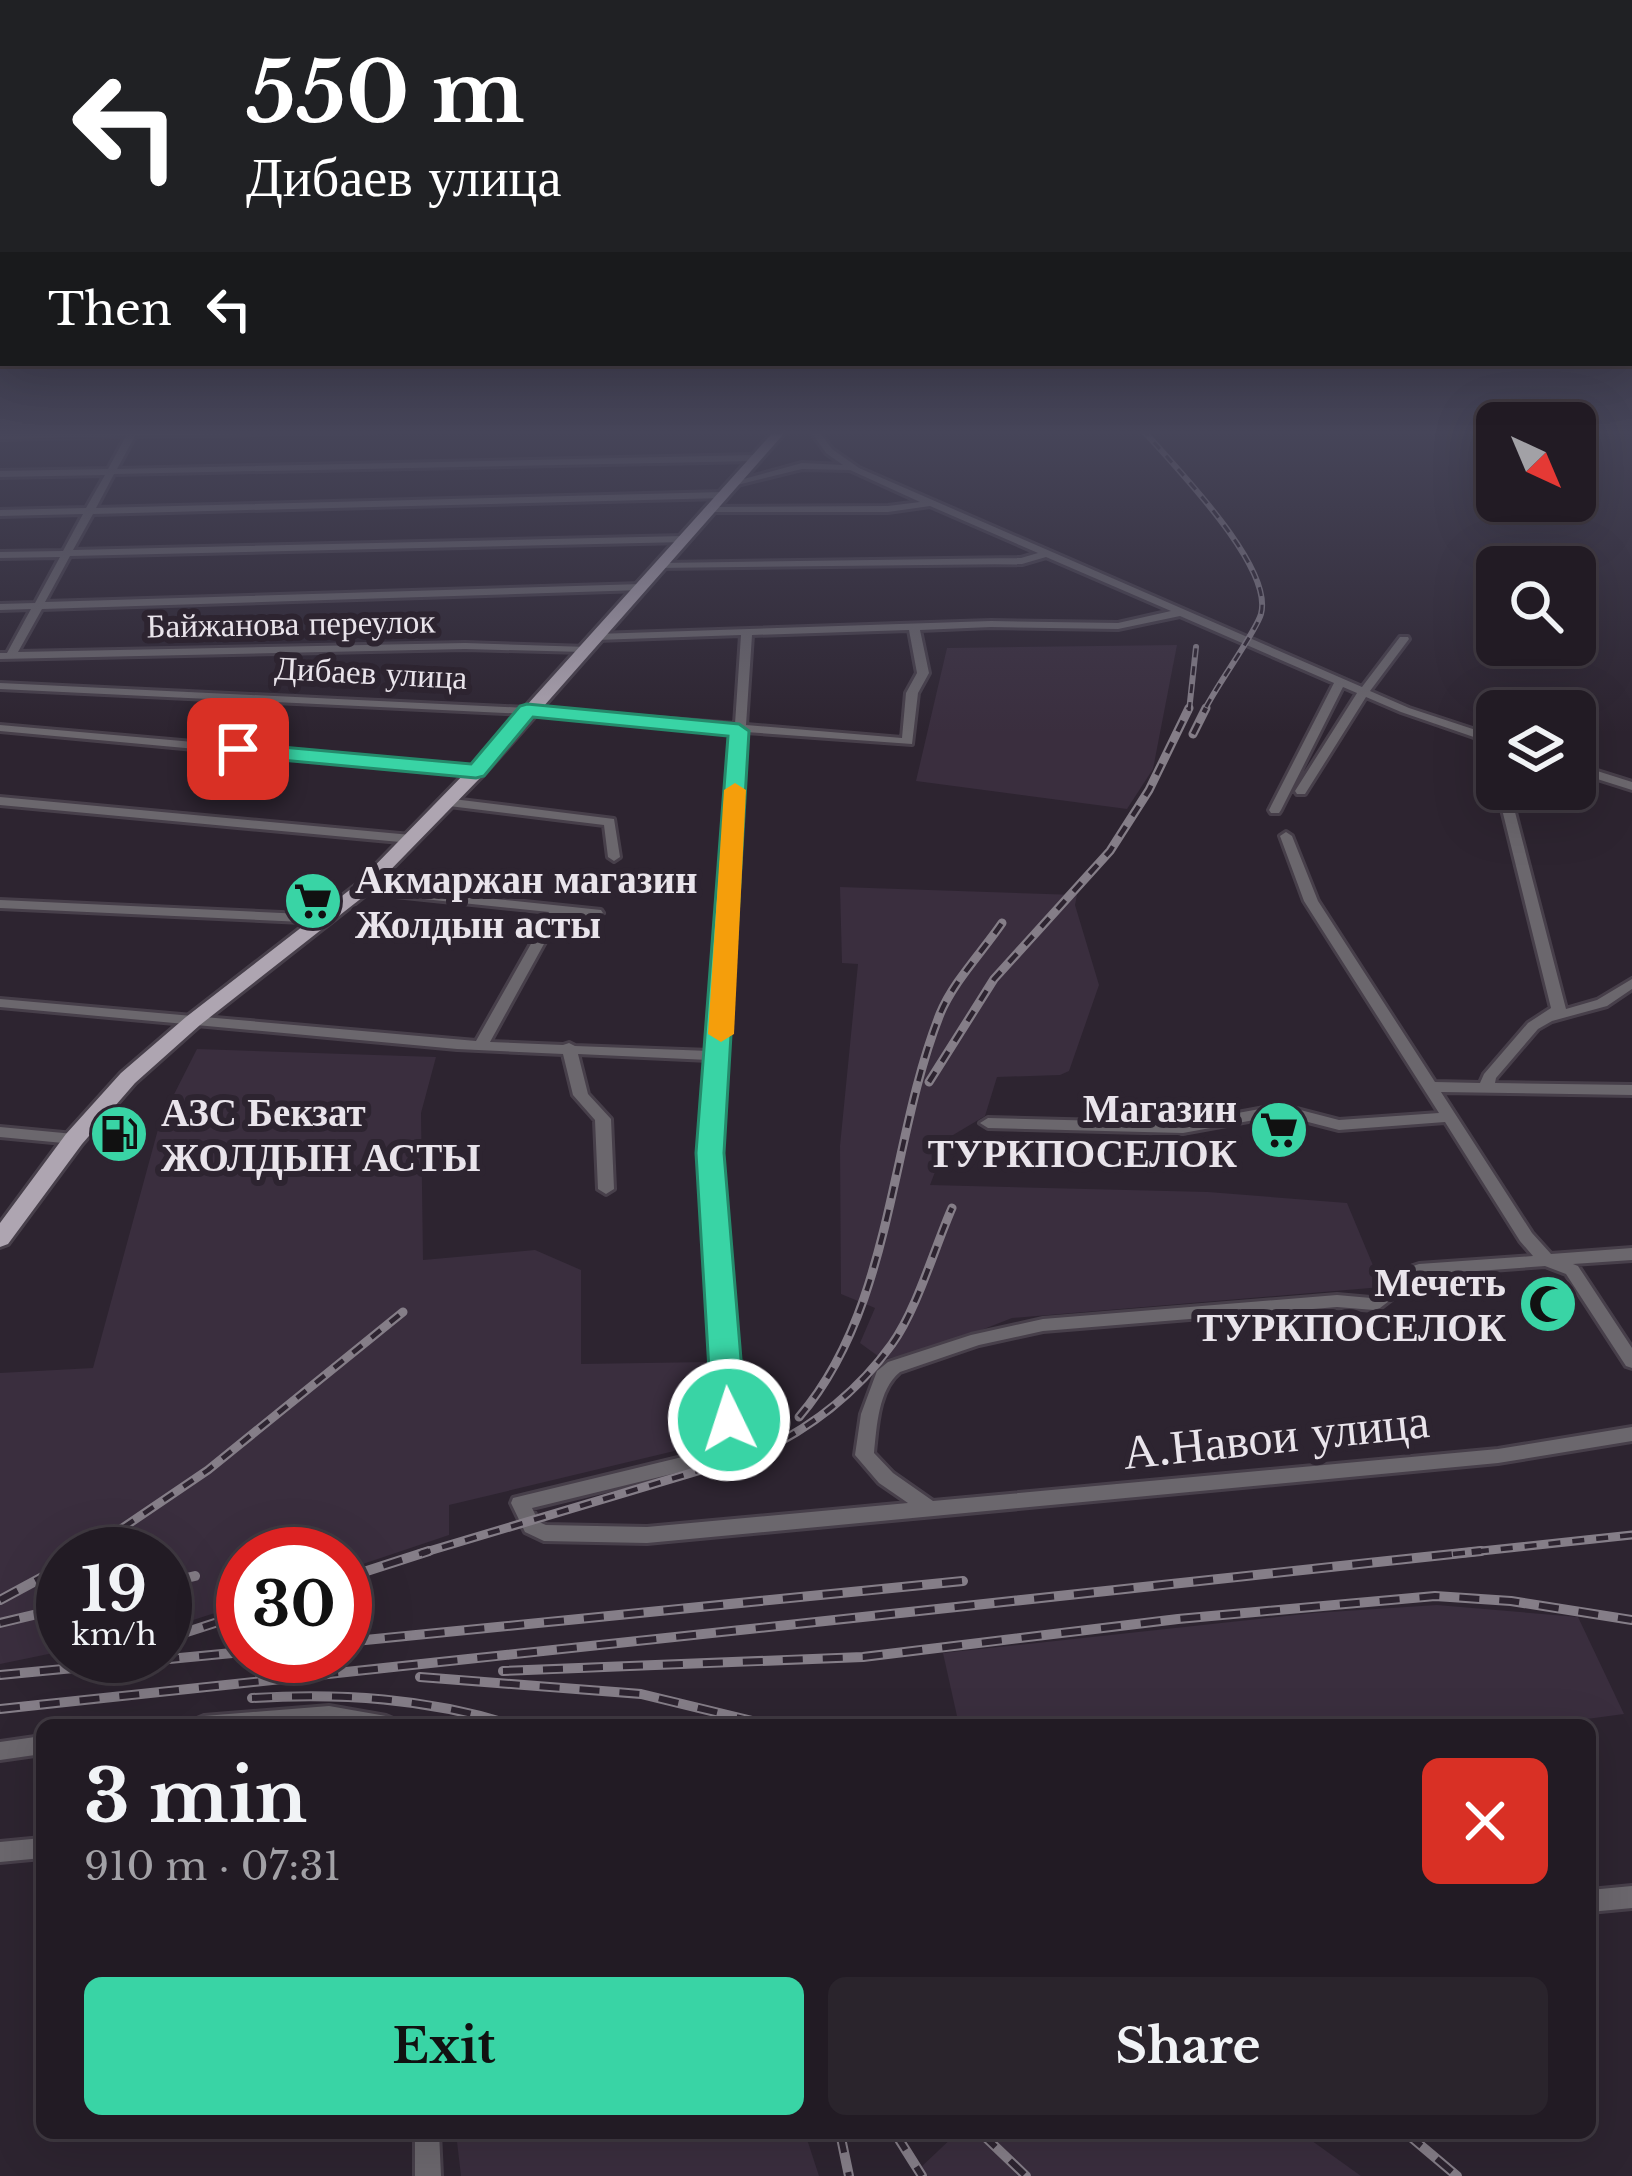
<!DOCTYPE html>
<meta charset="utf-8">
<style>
body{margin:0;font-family:"Libre Baskerville",serif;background:#2a242c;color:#f1f3f6;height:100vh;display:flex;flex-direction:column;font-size:45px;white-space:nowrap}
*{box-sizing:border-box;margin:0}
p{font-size:39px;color:#a2a1a6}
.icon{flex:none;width:66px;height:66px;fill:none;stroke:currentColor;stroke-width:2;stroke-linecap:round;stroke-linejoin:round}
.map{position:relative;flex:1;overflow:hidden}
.sheet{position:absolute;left:36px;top:1719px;width:1560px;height:420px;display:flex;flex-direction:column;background:#221b24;border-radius:18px;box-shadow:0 12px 48px #0002,0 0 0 3px #3f3941}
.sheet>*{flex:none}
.banner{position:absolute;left:0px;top:0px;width:1632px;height:366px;box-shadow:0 12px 48px #0002,0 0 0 3px #3f3941;background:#202124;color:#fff;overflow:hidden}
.needle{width:78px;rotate:136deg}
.controls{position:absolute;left:1476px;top:402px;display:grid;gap:24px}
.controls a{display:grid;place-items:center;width:120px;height:120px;border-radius:18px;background:#221b24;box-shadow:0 12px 48px #0002,0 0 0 3px #3f3941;font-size:60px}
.speed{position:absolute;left:36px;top:1527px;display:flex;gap:24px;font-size:60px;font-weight:700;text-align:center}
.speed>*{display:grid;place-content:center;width:156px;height:156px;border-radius:50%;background:#221b24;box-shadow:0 12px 48px #0002,0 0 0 3px #3f3941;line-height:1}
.speed small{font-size:30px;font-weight:400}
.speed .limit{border:18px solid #d22;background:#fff;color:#111}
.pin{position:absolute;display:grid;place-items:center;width:102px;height:102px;color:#fff;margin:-51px;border-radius:24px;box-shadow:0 6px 18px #0006}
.me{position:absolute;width:132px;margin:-66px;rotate:356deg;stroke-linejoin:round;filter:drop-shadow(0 0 9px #0008)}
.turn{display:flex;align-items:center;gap:42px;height:252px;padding:0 48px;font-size:54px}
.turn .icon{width:156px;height:156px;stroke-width:2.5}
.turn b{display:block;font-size:84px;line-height:102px}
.then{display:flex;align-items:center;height:114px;padding:0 48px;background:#0003;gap:24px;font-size:45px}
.round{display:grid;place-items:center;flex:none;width:126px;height:126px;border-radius:18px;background:#2a242c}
.summary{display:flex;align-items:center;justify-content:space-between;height:204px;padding:0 48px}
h1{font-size:72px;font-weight:700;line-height:90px}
.action{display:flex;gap:24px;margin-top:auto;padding:24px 48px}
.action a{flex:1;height:138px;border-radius:18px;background:#39d4a5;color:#111;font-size:48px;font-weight:700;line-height:138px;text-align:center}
.action a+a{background:#2a242c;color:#f1f3f6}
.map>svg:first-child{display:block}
.built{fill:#3a2e3e}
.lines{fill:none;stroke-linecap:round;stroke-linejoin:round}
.minor-casing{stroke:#473f4a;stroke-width:6}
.major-casing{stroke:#473f4a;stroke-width:6}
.minor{fill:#6b676d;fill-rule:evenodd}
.major{fill:#aea5b1;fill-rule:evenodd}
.rail-far2-casing{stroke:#857e88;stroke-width:6}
.rail-far1-casing{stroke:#857e88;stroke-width:9}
.rail-casing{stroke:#857e88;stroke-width:10}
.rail-far2{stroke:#2d2430;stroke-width:3;stroke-dasharray:9;stroke-linecap:butt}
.rail-far1{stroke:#2d2430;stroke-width:4.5;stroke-dasharray:12;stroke-linecap:butt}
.rail{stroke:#2d2430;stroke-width:6;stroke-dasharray:20;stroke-linecap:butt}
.route{fill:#39d4a5;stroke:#258a6b;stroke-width:3}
.slow{fill:#f59e0b}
.labels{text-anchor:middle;stroke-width:12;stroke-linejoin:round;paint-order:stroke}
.far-street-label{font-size:33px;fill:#e9e4eb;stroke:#2d2430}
.poi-label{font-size:39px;font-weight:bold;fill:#e9e4eb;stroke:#2d2430;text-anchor:start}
.near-street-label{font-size:48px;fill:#e9e4eb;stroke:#2d2430}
</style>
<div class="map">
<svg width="1632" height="2176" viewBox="0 0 1632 2176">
<rect width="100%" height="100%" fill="#2d2430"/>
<path class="built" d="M1177,645L1153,769L1127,809L916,781L947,648Z
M840,887L1077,895L1075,905L1099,985L1069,1071L1060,1075L997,1077L985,1116L948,1138L930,1185L1208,1192L1347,1203L1382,1287L1012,1318L920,1354L882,1359L860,1343L875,1308L841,1294L840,1146L858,964L842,963Z
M197,1049L436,1057L421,1113L423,1260L535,1250L581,1270V1364L709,1362L712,1442L449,1505V1535L345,1570V1554H243V1604L165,1629V1554H63V1651L0,1664V1373L93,1368L160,1122Z
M1437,1605L1578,1617L1624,1714L1542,1725H1367L1363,1717L1316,1725H959L943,1653L1314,1613Z
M456,2133H805L819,2176H461Z
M957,2133H1301L1361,2176H922L919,2169Z"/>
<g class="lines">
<g class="minor-casing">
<path id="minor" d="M130,429H138L137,431L380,429L376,432L135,436L117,469L755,455L760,458L755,461L114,474L96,508L723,492L728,495L723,498L93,514L73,550L685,536L690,539L685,542L70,556L45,602L642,584L647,587L642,590L42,609L18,652L465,643L588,647V651L584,652L465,649L0,659V653H7L31,609L0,610V604L35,603L60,557L0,558V552L63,551L83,514L0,516V510L86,508L105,475L0,477V471L108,469L126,436L0,439V433L129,431Z
M809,429H817L832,449L859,468L1362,687L1400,637H1408L1409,639L1370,691L1409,708L1497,737V745L1401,712L1366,697L1305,794H1297L1295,791L1357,693L1343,687L1281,810L1279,813H1271L1269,810L1334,683L1180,616L1118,629L991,627L920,630L929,673L918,693L912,744L746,732L724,1053L727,1056L724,1059L718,1153L737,1445L720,1462L713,1464L532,1508L539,1522L546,1525L647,1527L908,1503L879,1483L855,1455L861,1414L877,1371L888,1362L971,1335L1043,1319L1337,1295L1371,1298L1413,1266L1419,1264L1533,1256L1520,1241L1445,1122L1339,1130L1281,1115L1183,1133L988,1128L980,1123L988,1118L1183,1123L1281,1105L1339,1120L1439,1113L1304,901L1280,836L1286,832L1292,836L1318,901L1435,1082L1480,1083L1484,1074L1528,1023L1551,1008L1497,789H1509L1566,1009L1597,1000L1632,979V989L1607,1006L1552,1021L1538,1029L1496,1078L1495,1083L1632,1085V1095L1441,1092L1532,1233L1551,1254L1632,1248V1260L1573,1264L1578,1266L1632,1348V1368L1626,1366L1566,1274L1545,1266L1423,1275L1380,1308L1374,1310L1337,1307L1043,1331L979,1345L900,1372C878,1390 877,1426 874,1453L893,1473L933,1501L1498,1449L1632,1427V1441L1498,1463L647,1543L544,1541L525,1532L511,1503L513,1498L707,1451L719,1442L702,1153L709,1060L578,1054L588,1094L611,1119L614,1189L606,1194L598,1189L595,1120L573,1095L563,1054L457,1049L0,1007V999L476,1041L549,912L357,892L355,889L362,885L601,910L603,913L596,917L561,913L490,1042L563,1045L569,1043L575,1046L710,1051L734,731L527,714L0,689V683L527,708L735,724L741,635L596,640L591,637L596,634L991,621L1118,623L1171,611L1046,557L1022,564L656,568L655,566L660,563L1021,558L1038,553L930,506L888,512H708L706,510L711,507L888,506L920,502L850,470L802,469L729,487V483L802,463L843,465L826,453ZM909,630L917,673L906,693L902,738L746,725L752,635Z
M0,725L477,767L483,771L477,775L0,731Z
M1575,764L1632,782V790L1575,772Z
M0,797L411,835L417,839L411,843L0,805Z
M445,798L614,819L620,857L614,861L608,857L604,825L441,805L439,802Z
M0,900L325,915L332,919L325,923L0,908Z
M0,1127L74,1134L82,1139L74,1144L0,1137Z
M329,1706L386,1716L393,1719L397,1725H193L197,1719L204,1716Z
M42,1736V1754L0,1760V1742Z
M42,1838V1858L0,1862V1842Z
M1632,1886V1908L1590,1912V1890Z
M415,2133H439L441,2176H415Z"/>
</g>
<g class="major-casing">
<path id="major" d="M776,429H788L483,775L368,893L200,1025L135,1083L82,1144L8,1244L0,1247V1223L66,1134L121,1073L186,1017L356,885L471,767Z"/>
</g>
<use href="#minor" class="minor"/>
<use href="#major" class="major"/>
<g class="rail-far2-casing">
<path id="rail-far2" d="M1142,429C1173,465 1274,566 1261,614C1256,632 1216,686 1204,711
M1189,711L1196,647"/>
</g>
<g class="rail-far1-casing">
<path id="rail-far1" d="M1193,734L1206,708
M929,1082L994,979L1110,851L1149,790L1189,708
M799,1417C893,1307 889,1143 940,1014C953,982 983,951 1002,923
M84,1554L208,1470L403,1312
M419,1554L755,1454C808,1430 857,1393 892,1344C917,1309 934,1249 952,1208
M1453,1554L1632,1535"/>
</g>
<g class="rail-casing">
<path id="rail" d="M84,1554L88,1551
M345,1578L429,1551
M165,1583L195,1576
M0,1600L63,1566
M0,1623L63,1608
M165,1639L243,1614
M345,1642L963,1581
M503,1671L863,1657L1178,1619L1435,1596L1511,1601L1632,1620
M0,1675L243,1652
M420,1677L641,1694L769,1725
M252,1698C342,1693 426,1698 512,1725
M0,1709L1481,1551
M840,2133L849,2176
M895,2133L922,2176
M981,2133L1026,2176
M1406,2133L1457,2176"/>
</g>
<use href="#rail-far2" class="rail-far2"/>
<use href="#rail-far1" class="rail-far1"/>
<use href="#rail" class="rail"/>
</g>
<linearGradient id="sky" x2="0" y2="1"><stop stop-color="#19141a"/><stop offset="0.59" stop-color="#464559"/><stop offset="1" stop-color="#464559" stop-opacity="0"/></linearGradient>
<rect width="1632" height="733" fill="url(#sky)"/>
<path class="route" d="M527,704L739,724L749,731L724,1153L746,1420L741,1429L729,1433L717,1429L712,1420L696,1153L728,736L533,717L484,776L476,778L238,756L227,749L238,743L471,764L520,706Z"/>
<path class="slow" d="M735,783L746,790L734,1034L721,1042L708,1034L724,790Z"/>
<defs>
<g id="supermarket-disc" transform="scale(3)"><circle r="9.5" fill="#39d4a5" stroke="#2d2430"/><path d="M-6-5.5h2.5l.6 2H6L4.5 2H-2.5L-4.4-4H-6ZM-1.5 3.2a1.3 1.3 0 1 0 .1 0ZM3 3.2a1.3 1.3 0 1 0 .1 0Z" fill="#111"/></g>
<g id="fuel-disc" transform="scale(3)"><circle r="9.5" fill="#39d4a5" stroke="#2d2430"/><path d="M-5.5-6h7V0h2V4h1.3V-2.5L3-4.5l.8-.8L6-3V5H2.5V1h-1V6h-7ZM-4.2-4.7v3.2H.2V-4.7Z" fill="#111"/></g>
<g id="mosque-disc" transform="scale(3)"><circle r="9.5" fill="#39d4a5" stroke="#2d2430"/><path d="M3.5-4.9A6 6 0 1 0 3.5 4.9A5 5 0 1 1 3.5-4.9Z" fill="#111"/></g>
</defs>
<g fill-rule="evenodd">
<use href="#supermarket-disc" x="313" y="901"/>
<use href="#supermarket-disc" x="1279" y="1130"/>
<use href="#fuel-disc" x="119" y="1134"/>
<use href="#mosque-disc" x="1548" y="1304"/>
</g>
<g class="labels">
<g class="far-street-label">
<text transform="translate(291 623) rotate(-1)" y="12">Байжанова переулок</text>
<text transform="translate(371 672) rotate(3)" y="12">Дибаев улица</text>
</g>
<g class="poi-label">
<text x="355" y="893">Акмаржан магазин<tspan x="355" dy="45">Жолдын асты</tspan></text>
<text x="1237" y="1122" text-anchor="end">Магазин<tspan x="1237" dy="45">ТУРКПОСЕЛОК</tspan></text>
<text x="161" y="1126">АЗС Бекзат<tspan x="161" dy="45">ЖОЛДЫН АСТЫ</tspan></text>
<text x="1506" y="1296" text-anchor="end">Мечеть<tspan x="1506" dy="45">ТУРКПОСЕЛОК</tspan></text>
</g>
<g class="near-street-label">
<text transform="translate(1276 1436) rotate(-6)" y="17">А.Навои улица</text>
</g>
</g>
</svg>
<div class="controls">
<a><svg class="needle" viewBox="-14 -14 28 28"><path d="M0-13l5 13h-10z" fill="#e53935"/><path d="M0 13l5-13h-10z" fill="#a2a1a6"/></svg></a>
<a><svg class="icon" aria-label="search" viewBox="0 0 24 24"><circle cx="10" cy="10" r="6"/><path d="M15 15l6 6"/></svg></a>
<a><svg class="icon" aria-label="layers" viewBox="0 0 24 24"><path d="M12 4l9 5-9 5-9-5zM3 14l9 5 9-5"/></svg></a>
</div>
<div class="speed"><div>19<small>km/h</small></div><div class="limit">30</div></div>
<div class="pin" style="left:238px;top:749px;background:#d93025"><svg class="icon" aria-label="arrive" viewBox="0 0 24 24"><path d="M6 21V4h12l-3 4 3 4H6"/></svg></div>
<svg class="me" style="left:729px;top:1420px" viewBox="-20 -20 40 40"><circle r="17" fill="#39d4a5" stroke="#fff" stroke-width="3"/><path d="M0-11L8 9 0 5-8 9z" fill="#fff"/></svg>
<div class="banner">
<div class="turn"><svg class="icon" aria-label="left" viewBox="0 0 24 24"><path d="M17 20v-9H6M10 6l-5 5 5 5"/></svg><div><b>550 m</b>Дибаев улица</div></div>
<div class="then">Then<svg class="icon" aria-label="left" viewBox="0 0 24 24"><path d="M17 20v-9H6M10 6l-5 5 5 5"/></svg></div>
</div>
<section class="sheet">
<div class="summary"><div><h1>3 min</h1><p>910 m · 07:31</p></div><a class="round" style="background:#d93025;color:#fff"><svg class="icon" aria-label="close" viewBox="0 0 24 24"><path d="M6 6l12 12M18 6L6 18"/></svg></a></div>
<div class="action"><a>Exit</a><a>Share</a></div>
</section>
</div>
